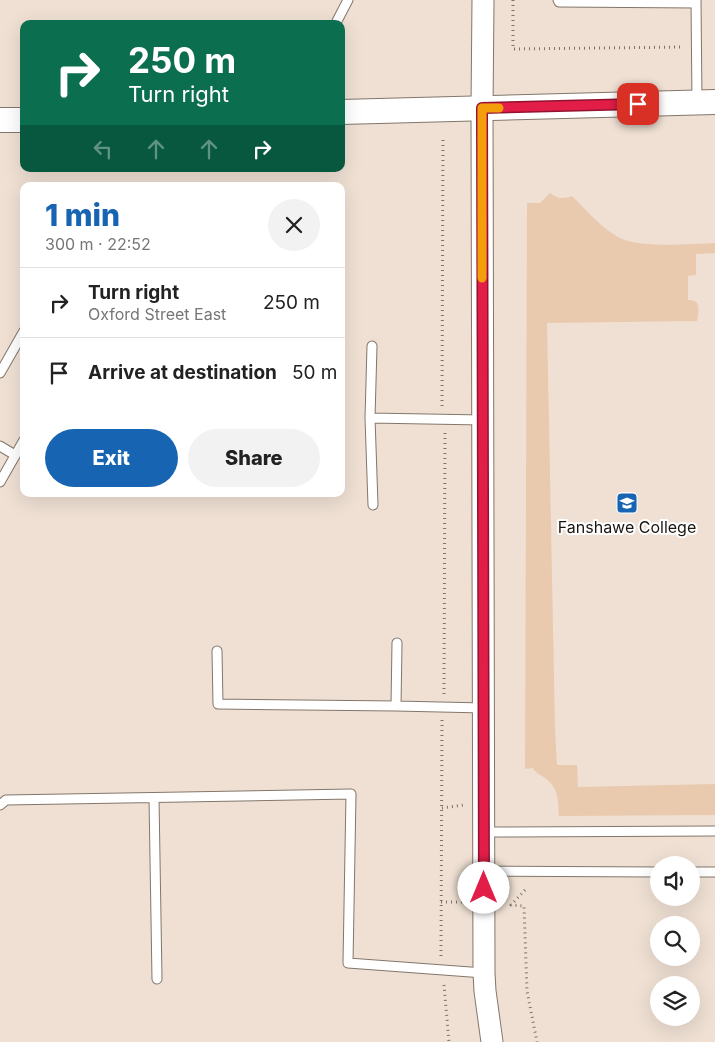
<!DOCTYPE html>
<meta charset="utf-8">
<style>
body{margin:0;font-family:Inter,sans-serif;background:#f2f2f2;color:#222;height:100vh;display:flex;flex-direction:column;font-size:19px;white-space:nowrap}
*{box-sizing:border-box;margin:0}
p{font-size:16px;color:#767676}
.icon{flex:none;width:28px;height:28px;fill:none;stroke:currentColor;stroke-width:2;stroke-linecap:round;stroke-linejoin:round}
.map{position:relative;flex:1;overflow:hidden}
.drawer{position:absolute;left:20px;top:182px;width:325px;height:315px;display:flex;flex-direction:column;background:#fff;border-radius:10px;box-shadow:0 5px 20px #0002}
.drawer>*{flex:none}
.top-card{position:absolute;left:20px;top:20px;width:325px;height:152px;border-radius:10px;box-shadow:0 5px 20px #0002;background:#0b6e4f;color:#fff;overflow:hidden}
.fabs{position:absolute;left:650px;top:856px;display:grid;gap:10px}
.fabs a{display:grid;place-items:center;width:50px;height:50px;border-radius:50%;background:#fff;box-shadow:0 5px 20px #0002;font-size:25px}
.pin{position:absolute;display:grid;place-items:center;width:42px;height:42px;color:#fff;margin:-21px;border-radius:10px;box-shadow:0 2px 8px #0006}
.me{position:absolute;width:55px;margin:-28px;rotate:0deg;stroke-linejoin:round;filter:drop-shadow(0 0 4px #0008)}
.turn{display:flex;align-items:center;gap:18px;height:105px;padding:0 25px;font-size:22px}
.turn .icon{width:65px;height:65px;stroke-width:2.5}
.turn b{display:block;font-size:35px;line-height:42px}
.lanes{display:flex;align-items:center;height:48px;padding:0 25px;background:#0003;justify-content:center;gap:25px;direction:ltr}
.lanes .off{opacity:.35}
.round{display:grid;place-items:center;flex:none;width:52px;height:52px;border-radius:26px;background:#f2f2f2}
.overview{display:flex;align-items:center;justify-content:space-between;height:85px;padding:0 25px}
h1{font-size:30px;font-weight:800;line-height:38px;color:#1764b2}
.button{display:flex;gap:10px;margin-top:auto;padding:10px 25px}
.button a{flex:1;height:58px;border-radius:30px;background:#1764b2;color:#fff;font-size:20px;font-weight:800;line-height:58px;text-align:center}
.button a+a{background:#f2f2f2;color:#222}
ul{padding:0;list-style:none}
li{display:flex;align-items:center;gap:15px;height:70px;padding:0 25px;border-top:1px solid #e0e0e0}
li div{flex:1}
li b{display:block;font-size:19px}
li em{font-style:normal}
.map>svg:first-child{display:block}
.green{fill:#e9caae}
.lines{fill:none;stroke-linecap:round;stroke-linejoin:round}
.service-casing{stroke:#83766a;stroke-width:11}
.tertiary-casing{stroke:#83766a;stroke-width:23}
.secondary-casing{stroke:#83766a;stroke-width:26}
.path{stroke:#7c736a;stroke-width:3;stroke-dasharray:1 4;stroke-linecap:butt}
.service{stroke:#fff;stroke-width:9}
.tertiary{stroke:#fff;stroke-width:21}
.secondary{stroke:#fff;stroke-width:24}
.route-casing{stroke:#92132f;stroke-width:12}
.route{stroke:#e11d48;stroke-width:9}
.slow{stroke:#f59e0b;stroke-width:9}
.labels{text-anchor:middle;stroke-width:4;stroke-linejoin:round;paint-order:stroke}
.poi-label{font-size:16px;fill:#1b1611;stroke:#fff}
</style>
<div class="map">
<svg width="715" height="1042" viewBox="0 0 715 1042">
<rect width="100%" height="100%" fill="#efe0d3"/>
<path class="green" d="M550,193C557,199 564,199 572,196C587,211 603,230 622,239C644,248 691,244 715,243V253L696,254V275L688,276V300C691,300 693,300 696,302C700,305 698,316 697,321L547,323L555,728L557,765H577L578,787L715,784V815L559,816C558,801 559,788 545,778C540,774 536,774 533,768L525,769L527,203H540Z"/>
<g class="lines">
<g class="service-casing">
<path id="service" d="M558,0L559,2L696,3
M696,0L697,103
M337,21L348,0
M372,346L370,418L373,505
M0,373L24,331
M370,418L483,420
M0,446L15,455
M0,482L24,440
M217,651L218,704L396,706L484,708
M396,706L397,643
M154,798L157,979
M0,805L6,800L351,794L348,963L484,973
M484,832L715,831
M484,871L659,872
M691,872H715"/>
</g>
<g class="tertiary-casing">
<path id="tertiary" d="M483,0L482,108L484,973L485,991L492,1042"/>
</g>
<g class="secondary-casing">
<path id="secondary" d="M341,112L715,102
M0,120H24"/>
</g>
<path class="path" d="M513,0V49L684,47
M442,406L443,136
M444,694L445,433
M442,808L464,805
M525,890L511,905L524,906L527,991L537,1042
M441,902H463
M441,956L442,720
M444,985L449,1042"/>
<use href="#service" class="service"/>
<use href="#tertiary" class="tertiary"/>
<use href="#secondary" class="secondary"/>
</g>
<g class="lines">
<g class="route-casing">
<path id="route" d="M484,888L482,108L638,104"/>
</g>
<use href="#route" class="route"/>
<path class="slow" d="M482,278V108H499"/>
</g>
<defs>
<g id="university-square" transform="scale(1.125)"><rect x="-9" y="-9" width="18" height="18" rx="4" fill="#1764b2" stroke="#fff"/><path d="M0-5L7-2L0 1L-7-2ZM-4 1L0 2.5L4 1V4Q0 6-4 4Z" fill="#fff"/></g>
</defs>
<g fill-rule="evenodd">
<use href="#university-square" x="627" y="503"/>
</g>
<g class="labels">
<g class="poi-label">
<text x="627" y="533">Fanshawe College</text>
</g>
</g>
</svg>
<div class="fabs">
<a><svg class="icon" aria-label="sound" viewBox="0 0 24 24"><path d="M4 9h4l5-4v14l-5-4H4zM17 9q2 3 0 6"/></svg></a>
<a><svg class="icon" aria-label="search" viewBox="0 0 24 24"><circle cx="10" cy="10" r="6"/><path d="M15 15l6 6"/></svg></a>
<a><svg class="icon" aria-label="layers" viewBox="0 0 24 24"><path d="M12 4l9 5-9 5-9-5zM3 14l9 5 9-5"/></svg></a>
</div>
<div class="pin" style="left:638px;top:104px;background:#d93025"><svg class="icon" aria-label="arrive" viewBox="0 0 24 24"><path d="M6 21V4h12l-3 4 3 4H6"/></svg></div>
<svg class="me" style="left:484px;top:888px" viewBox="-20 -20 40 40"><circle r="19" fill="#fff"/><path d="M0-13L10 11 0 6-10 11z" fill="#e11d48"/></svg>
<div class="top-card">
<div class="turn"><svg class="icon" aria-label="right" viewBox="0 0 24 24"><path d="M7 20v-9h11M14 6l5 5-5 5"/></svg><div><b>250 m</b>Turn right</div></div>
<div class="lanes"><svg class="icon off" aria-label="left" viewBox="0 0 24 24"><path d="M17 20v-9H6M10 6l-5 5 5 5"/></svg><svg class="icon off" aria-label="ahead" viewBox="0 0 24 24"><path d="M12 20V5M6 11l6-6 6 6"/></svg><svg class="icon off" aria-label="ahead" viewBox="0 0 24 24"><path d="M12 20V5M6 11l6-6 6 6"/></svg><svg class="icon" aria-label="right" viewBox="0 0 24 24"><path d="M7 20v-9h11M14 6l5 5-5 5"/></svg></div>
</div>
<section class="drawer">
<div class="overview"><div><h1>1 min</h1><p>300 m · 22:52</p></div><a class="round"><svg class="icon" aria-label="close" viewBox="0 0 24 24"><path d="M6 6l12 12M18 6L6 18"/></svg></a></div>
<ul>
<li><svg class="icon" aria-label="right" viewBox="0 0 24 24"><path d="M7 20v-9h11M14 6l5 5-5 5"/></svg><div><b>Turn right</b><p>Oxford Street East</p></div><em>250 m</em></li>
<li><svg class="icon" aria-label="arrive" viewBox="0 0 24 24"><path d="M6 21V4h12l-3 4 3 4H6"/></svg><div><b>Arrive at destination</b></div><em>50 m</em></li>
</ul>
<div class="button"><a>Exit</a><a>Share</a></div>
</section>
</div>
